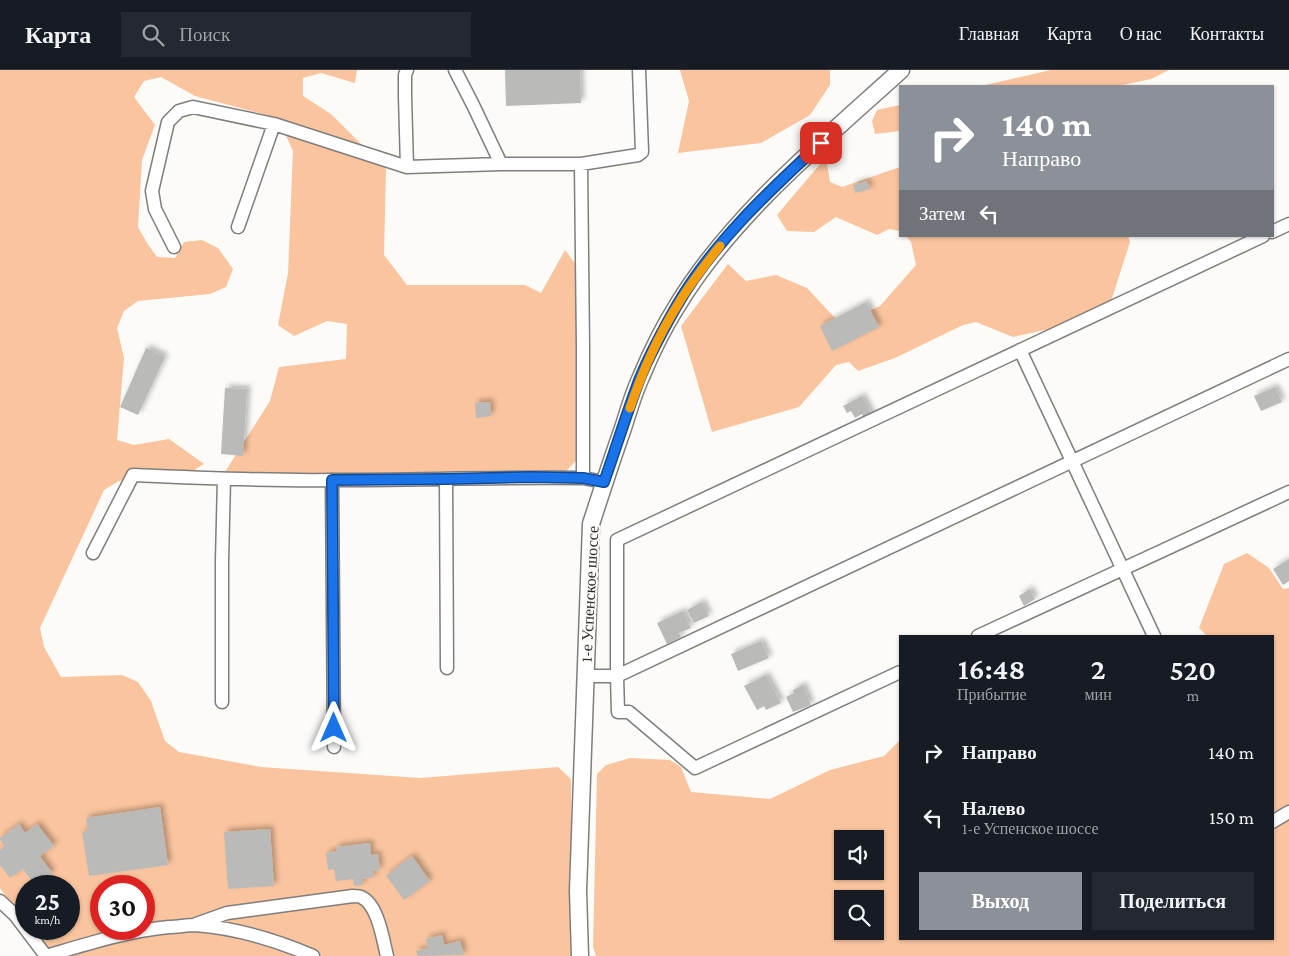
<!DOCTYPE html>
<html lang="ru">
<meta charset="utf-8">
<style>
body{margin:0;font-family:"Crimson Pro",serif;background:#242831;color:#f1f3f6;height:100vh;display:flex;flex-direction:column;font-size:19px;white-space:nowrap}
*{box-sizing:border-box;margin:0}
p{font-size:16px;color:#9ea1a6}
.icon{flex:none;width:28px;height:28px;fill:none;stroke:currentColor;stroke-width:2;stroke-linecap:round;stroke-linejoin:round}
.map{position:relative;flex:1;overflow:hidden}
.details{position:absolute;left:899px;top:565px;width:375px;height:305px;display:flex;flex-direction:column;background:#171b24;border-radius:0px;box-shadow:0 1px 4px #0004}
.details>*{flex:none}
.guide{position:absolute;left:899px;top:15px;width:375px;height:152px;border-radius:0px;box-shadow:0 1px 4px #0004;background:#8c9099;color:#fff;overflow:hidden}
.tools{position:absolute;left:834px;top:760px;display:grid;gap:10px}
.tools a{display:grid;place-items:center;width:50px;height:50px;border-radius:0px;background:#171b24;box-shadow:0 1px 4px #0004;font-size:25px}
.speed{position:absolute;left:15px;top:805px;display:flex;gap:10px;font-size:25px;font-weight:700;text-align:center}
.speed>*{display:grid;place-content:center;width:65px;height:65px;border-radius:50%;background:#171b24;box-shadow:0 1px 4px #0004;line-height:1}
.speed small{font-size:12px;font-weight:400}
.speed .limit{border:8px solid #d22;background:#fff;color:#111}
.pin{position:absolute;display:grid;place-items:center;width:42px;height:42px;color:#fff;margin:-21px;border-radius:10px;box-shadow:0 2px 8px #0006}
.me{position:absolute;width:55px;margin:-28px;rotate:0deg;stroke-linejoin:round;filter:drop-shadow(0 0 4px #0008)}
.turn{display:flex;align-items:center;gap:18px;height:105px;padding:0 20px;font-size:22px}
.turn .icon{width:65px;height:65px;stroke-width:2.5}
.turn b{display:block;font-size:35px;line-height:42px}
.then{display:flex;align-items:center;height:48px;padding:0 20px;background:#0003;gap:10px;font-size:19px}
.eta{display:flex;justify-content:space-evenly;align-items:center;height:85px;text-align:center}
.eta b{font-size:30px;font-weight:600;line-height:35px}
.action{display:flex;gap:10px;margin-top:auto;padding:10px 20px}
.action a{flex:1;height:58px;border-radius:0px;background:#8c9099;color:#fff;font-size:20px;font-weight:600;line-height:58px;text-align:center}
.action a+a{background:#242831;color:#f1f3f6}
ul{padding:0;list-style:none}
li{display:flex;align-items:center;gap:15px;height:65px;padding:0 20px}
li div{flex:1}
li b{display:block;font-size:19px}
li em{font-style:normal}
header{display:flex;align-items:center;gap:30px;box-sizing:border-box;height:70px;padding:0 25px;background:#171b24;border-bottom:1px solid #363941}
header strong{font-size:24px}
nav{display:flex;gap:28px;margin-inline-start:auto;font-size:18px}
.search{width:350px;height:45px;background:#242831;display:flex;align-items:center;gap:12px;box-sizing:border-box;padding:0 18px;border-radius:0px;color:#9ea1a6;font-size:19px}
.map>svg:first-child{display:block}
.green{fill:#f9c49e;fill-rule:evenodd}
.building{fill:#babbb8;filter:url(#shadow)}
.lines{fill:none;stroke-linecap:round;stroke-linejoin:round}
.minor-casing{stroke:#7f7e7c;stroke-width:15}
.major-casing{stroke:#7f7e7c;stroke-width:19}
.minor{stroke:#fff;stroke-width:12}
.major{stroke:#fff;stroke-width:16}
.route-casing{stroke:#114b97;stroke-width:12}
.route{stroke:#1a73e8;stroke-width:9}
.slow{stroke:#f59e0b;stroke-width:9}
.labels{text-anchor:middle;stroke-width:4.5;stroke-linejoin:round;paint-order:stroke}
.street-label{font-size:16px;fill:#2f2f2d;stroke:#fcfbf8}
</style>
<header>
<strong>Карта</strong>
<div class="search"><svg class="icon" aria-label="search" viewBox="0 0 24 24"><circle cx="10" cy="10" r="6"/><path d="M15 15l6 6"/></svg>Поиск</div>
<nav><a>Главная</a><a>Карта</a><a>О нас</a><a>Контакты</a></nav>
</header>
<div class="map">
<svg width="1289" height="886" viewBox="0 0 1289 886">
<defs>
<filter id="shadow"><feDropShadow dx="3.5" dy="-3.5" stdDeviation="2.5" flood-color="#0004"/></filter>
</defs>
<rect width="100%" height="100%" fill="#fcfbf8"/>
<path class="green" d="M0,0H357L355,13L321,3L303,8V26L331,44L386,99L384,185L407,215H525L541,223L565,180L577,196L582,385L563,404L223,405L270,331L279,297L346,289L347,254L327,251L294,266L278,255L288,203L293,81L278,48L195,26L161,7L144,11L134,27L155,55L142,90L138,157L147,173L157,187L175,188L184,172L202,170L218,178L233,199L226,217L210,224L138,231L124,241L117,258L124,288L117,370L134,375L169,369L204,394L188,404L119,411L104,420L40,558L44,577L61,607L122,605L138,612L151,631L165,671L179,682L261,697L420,708L558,697L571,709L573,886H48L29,859H69V816H26V855L0,818ZM101,816H144V859H101Z
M680,0H830V15L810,45L761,73L678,83L689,31Z
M1051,0H1169L1151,9L1118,16H981Z
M900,35V61L875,64L872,51L877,40Z
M826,87L830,112L842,117L900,97V161L889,159L877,165L836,147L814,162L787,161L777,145Z
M906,166H1128L1130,172L1106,247L1013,267L976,252L963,255L895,288L858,301L849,292L836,295L799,337L712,362L681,256L728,194L746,211L776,205L807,218L834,247L846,251L880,236L916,195L911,172Z
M1247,483L1269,498L1283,519L1289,518V886H596L593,877L597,704L606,695L630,688L670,690L681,697L691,722L770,729L830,700L884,686L900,670V869H1272V566H1207L1199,558L1224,494ZM842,769H875V801H842ZM842,829H875V861H842Z"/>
<path class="building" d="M505,0H580L581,33L506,36Z
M867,111L870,119L855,123L853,115Z
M866,232L879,257L832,281L820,256Z
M146,278L165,287L138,345L120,337Z
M1275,317L1282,332L1261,341L1254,326Z
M225,318L247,319L243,386L221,384Z
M862,326L873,347L865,351L862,344L855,348L851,341L847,343L843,336Z
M490,332L491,346L476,348L475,333Z
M1289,489V511L1283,515L1273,499Z
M1030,519L1035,529L1024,536L1019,526Z
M702,532L709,546L694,553L687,540Z
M683,541L691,558L679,563L681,567L667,574L657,553Z
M761,571L769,588L738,601L731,584Z
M766,605L781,633L766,640L764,636L757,640L744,616Z
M803,615L811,635L793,642L786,627L794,623L793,620Z
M160,737L168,795L89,806L82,762L88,761L86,748Z
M19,754L25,763L37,754L54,776L40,786L52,803L35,815L23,799L10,808L0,795V780L5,776L0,770V768Z
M270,759L274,816L228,819L224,762Z
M370,773L371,785L378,784L380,800L373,801L374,807L362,809L363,815L354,816L353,809L336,811L334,799L328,800L326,783L337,781L336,777Z
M412,786L430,811L404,830L386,806Z
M442,865L444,875L460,871L464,885L418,886L416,881L428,878L426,869Z"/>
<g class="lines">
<g class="minor-casing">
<path id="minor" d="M407,0L405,5V26L407,97
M455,0L473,35L501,94
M581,94L583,277V408L604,412
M238,157L274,54
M1272,162L1289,154
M174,177L155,139L152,121L168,52L179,41L193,37L274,54L407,97L501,94H581L638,85L642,82L639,0
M1020,280L1154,566
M446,409L447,598
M332,410L334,677
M93,483L133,405C199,408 266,411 333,410C416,410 499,407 583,408
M978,566L1289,422
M900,602L695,698L629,642H618L617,606V470L1263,166
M585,606H617L1289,289
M222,632V491L224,409
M1272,752L1289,742
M0,831L15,845L46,886
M196,854L227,843L353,826C356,826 359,826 361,827C378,834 383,870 387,886
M46,886C87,874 127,861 169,857C177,857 187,855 195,855C236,858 276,870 313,886"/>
</g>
<g class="major-casing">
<path id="major" d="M580,886L578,821L591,454C601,423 611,392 622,361C628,343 633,324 641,307C651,283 663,258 677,236C732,145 823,71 901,0"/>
</g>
<use href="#minor" class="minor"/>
<use href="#major" class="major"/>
</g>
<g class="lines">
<g class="route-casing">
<path id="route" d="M334,658L332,410L446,409L531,407L583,408L604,412C616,378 627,342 640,308C650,284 663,260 676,237C711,175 769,121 821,73"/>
</g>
<use href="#route" class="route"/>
<path class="slow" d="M630,338C642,303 657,268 677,236C689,215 705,195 720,176"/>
</g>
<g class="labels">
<g class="street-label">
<text transform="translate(589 524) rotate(-87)" y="6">1-е Успенское шоссе</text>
</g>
</g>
</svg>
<div class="tools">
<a><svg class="icon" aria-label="sound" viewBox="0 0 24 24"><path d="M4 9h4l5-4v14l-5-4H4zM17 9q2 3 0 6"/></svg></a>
<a><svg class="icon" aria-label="search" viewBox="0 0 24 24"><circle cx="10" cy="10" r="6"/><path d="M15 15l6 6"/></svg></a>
</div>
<div class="speed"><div>25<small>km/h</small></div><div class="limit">30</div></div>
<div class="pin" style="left:821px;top:73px;background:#d93025"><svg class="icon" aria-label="arrive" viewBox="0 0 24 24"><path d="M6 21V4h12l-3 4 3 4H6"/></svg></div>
<svg class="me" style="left:334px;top:658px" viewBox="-20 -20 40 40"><path d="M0-17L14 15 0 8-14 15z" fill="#1a73e8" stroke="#fff" stroke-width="4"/></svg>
<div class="guide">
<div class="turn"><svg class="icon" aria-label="right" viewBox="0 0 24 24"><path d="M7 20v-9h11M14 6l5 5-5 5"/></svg><div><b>140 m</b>Направо</div></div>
<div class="then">Затем<svg class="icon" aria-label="left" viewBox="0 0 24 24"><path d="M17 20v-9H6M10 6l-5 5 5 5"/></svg></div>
</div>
<section class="details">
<div class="eta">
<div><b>16:48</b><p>Прибытие</p></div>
<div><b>2</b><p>мин</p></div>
<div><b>520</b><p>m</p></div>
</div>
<ul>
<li><svg class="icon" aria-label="right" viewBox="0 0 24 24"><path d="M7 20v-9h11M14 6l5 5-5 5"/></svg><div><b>Направо</b></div><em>140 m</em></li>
<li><svg class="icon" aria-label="left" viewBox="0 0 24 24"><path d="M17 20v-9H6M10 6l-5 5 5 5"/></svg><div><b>Налево</b><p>1-е Успенское шоссе</p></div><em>150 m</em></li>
</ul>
<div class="action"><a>Выход</a><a>Поделиться</a></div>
</section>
</div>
